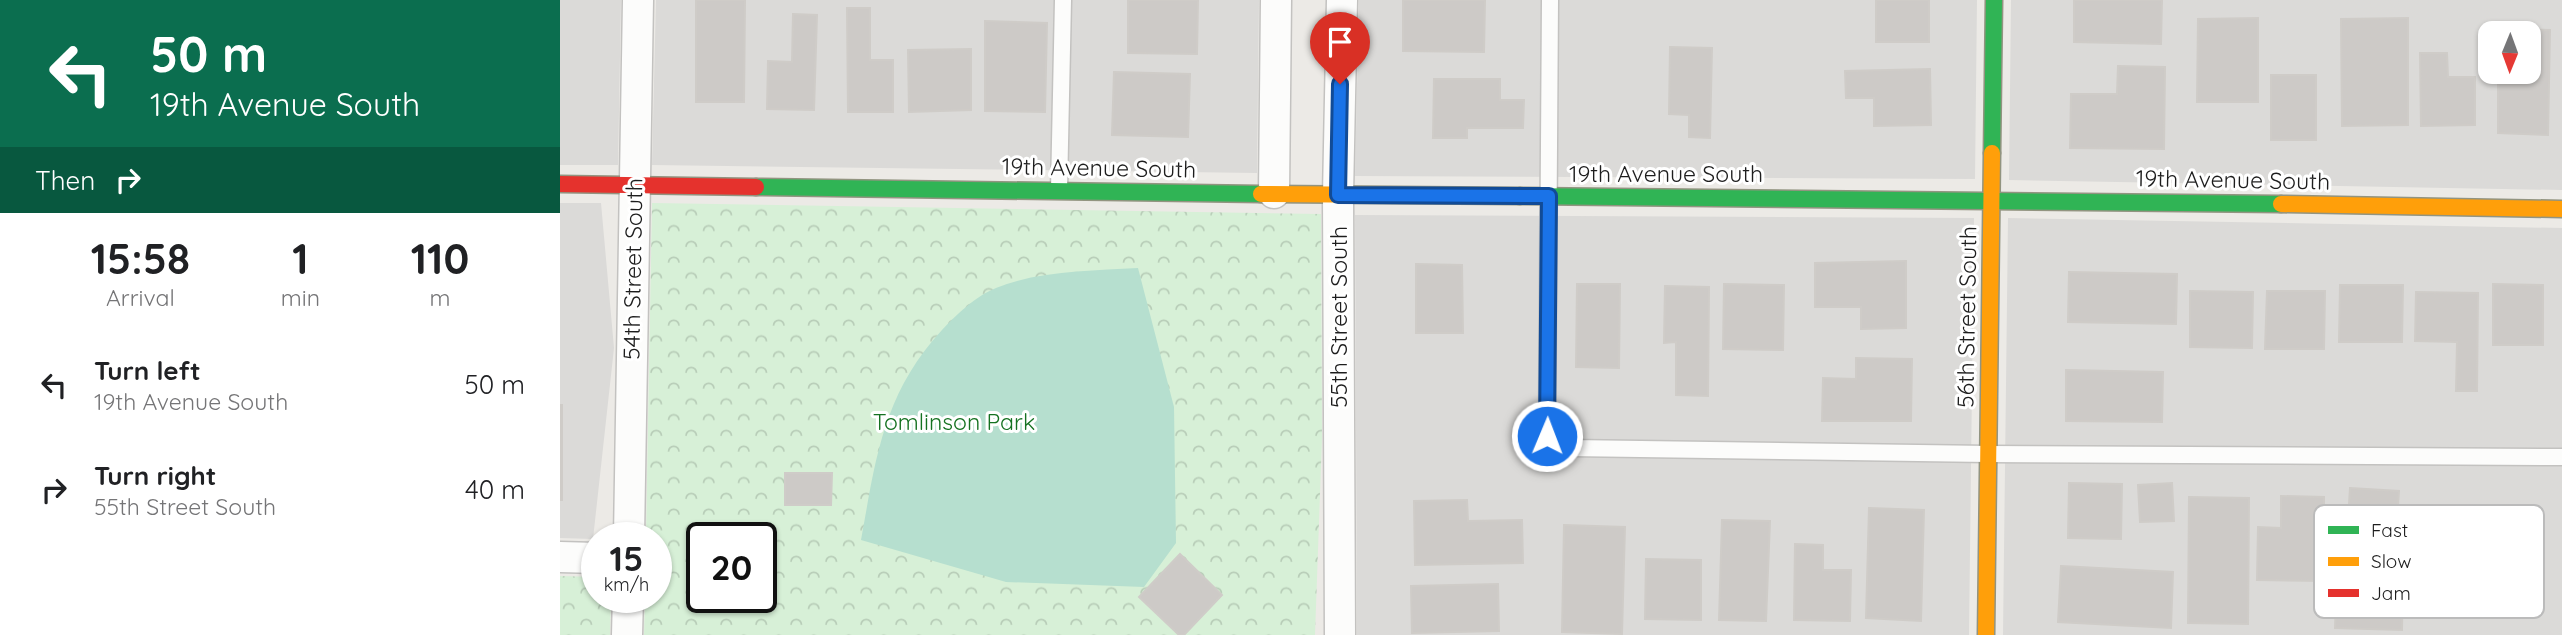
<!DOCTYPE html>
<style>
body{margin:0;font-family:Quicksand,sans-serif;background:#f2f2f2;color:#202124;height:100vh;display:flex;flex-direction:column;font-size:26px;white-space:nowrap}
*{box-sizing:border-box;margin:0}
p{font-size:23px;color:#757577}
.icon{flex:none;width:38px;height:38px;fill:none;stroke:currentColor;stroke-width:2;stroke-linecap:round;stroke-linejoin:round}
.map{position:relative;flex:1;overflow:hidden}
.details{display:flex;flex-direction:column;background:#fff;width:560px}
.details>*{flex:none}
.guide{background:#0b6e4f;color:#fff;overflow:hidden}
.needle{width:46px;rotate:181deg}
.tools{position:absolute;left:1918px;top:21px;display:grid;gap:14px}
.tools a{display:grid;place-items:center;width:63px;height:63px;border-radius:14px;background:#fff;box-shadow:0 2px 5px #0004;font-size:35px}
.speed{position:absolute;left:21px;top:522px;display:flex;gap:14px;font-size:35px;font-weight:700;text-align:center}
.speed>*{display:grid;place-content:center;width:91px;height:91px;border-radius:50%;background:#fff;box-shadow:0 2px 5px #0004;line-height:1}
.speed small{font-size:18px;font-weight:400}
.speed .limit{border:4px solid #111;border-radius:10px;background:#fff;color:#111}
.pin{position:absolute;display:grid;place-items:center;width:60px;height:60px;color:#fff;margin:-72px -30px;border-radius:50% 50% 50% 0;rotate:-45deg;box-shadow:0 0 7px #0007}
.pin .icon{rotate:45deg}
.me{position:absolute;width:77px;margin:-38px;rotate:1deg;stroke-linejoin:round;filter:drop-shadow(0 0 5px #0008)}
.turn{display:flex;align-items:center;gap:24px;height:147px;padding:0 35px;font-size:32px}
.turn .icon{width:91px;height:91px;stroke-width:2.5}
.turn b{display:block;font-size:49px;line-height:60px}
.then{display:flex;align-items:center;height:66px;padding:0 35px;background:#0003;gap:14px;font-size:26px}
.eta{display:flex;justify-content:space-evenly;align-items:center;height:119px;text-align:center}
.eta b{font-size:42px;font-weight:700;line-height:49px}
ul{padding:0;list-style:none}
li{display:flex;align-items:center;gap:21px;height:105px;padding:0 35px}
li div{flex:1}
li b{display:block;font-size:26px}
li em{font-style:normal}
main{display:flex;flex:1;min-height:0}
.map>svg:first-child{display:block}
.residential{fill:#dbdad8;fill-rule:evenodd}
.park{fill:url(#park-crowns);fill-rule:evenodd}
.pitch{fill:#b6dfcf}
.building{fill:#cdcac7;stroke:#cfccc8;stroke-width:2}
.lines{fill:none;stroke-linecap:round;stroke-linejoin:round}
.lane-casing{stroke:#c3c2c0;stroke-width:19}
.street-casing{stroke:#c3c2c0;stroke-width:33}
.fast-casing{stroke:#929480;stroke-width:19}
.slow-casing{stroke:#929480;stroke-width:19}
.jam-casing{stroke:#929480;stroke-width:19}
.lane{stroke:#fcfcfb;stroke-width:16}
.street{stroke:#fcfcfb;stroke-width:30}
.fast{stroke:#30b455;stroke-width:16}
.slow{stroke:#ff9f0a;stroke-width:16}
.jam{stroke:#e5322d;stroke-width:16}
.route-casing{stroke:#114b97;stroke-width:18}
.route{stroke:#1a73e8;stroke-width:12}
.labels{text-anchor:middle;stroke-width:6;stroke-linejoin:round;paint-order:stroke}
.street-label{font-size:23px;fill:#1d1d1d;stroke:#fff}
.park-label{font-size:23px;fill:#157221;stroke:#fff}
.key{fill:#fff;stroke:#bbb;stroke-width:2}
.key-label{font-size:19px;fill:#1d1d1d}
</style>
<main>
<section class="details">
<div class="guide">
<div class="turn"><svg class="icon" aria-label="left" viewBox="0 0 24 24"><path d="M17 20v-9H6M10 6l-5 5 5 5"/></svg><div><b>50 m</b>19th Avenue South</div></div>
<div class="then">Then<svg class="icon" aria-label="right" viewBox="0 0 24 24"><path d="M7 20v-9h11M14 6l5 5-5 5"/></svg></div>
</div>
<div class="eta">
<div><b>15:58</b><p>Arrival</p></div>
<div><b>1</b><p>min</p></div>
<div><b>110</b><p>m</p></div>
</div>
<ul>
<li><svg class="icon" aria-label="left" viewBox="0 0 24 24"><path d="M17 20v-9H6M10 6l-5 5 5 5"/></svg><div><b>Turn left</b><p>19th Avenue South</p></div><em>50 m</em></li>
<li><svg class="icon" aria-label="right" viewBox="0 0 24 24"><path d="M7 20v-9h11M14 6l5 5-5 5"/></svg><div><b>Turn right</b><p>55th Street South</p></div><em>40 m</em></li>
</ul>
</section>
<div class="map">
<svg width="2002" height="635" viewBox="0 0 2002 635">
<defs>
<pattern id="park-crowns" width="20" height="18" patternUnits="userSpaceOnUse" patternTransform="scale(1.75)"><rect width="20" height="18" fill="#d7f0d7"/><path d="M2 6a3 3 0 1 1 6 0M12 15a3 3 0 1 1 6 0" fill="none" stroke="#b8cdb8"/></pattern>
</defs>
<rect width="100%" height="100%" fill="#eceae6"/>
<path class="residential" d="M0,0H61L58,165H0Z
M96,0H699L697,173L92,165Z
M799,0H1417L1415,179L795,176Z
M1451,0H2002V190L1449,180ZM1930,33H1969V72H1930Z
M0,203H41L54,348L33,539L0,538Z
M795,215L1414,218L1409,635H797Z
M1448,218L2002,228V635H1443Z"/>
<path class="park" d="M92,203L761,214L762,438L755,635H84L85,597H96V537H86ZM142,537H201V597H142Z
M0,576L37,577V597H51L50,635H0Z"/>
<path class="pitch" d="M578,268L614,407L616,543L584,587L446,582L301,540C316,458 323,394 382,330C396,315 416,296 436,288C481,270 531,271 578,268Z"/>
<path class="building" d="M136,0H185L184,102H136Z
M568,0H638L637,54L568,53Z
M843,0H925L924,52L843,51Z
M1316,0H1369V42H1316Z
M1514,0H1602L1601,44L1514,42Z
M287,8H310V60H333V112H288Z
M233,14L257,15L254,110L207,109L208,61L232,62Z
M1698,18V102H1637L1638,19Z
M1848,18V125L1782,126L1781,19Z
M425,21L487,23L485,112L425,111Z
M1939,29L1990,30L1988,135L1938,133V72H1969V33H1938Z
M1110,47L1152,48L1150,138L1129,137V115L1109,114Z
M411,49V110L349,112L348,50Z
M1860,53H1887L1888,77H1915V125L1861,126Z
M1558,66L1605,67L1604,149L1510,148L1511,94H1557Z
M1370,69L1371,125L1314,126V98H1286L1285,71Z
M554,72L630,74L628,137L552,135Z
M1711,75H1756V140H1711Z
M874,79H940V100H964L963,128H907V138H873Z
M1346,261V328L1301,329V307H1255V263Z
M856,264L902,265L903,333H856Z
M1509,272L1617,274L1616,324L1508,322Z
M1017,284H1060L1059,368L1016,367Z
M1164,284L1224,285L1223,350L1163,349Z
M1933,284L1983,285V345H1933Z
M1780,285H1843L1842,342H1779Z
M1105,286L1149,287L1148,396L1116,395V342L1104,343Z
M1630,291L1693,292L1692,348L1630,347Z
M1707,291H1765L1764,349H1705Z
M1856,292L1918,293L1917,391H1896L1897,342L1855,341Z
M1296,358L1352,359L1351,421H1262L1263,378L1296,379Z
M1506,370L1603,372L1602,422L1506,421Z
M0,405H2V500H0Z
M225,473H272L271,505H225Z
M1509,483L1562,484L1561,539L1508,538Z
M1612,483L1614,521L1580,522L1578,485Z
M1790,488L1839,491L1837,522L1788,520Z
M1721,496L1764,497V581L1697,580L1698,527L1721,528Z
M1629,497L1689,498L1688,624L1628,623Z
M907,500L908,521L962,520L963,563L855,565L854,501Z
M1309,508L1364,510L1361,621L1306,618Z
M1162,520L1210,521L1206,621L1159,620Z
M1950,521H1970L1965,618L1926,616L1930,544L1949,545Z
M1004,525L1065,527L1062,634L1002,632Z
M1235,544L1263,545V570H1291L1290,621L1234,620Z
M620,554L662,595L624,635H619L579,597Z
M1086,559L1141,560V620L1085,619Z
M1857,563L1912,564L1911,618H1856Z
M1501,566L1613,572L1611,628L1498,622Z
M1777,572L1843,574L1842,630L1775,628Z
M938,584L939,631L852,633L851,586Z"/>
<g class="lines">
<g class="lane-casing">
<path id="lane" d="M990,0L987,436L1010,448L1428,454L2002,457
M499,190L503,0"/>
</g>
<g class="street-casing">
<path id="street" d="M714,193L716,0
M69,537L78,0
M0,557L37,558
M67,635L68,597
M780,635L778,195L782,0"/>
</g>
<g class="fast-casing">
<path id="fast" d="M1432,153L1434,0
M196,187L701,194
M960,196L1721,204"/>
</g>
<g class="slow-casing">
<path id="slow" d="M701,194L960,196
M1721,204L2002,209
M1426,635L1432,153"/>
</g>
<g class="jam-casing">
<path id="jam" d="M0,184L196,187"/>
</g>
<use href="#lane" class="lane"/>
<use href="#street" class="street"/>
<use href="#fast" class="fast"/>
<use href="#slow" class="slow"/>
<use href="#jam" class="jam"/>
</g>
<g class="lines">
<g class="route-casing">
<path id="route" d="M780,84L778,195L989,196L987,436"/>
</g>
<use href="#route" class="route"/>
</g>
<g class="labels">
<g class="street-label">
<text transform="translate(539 168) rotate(1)" y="8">19th Avenue South</text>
<text x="1106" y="182">19th Avenue South</text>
<text transform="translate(1673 180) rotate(1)" y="8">19th Avenue South</text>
<text transform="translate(73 269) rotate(-89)" y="8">54th Street South</text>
<text transform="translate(779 317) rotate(-90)" y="8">55th Street South</text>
<text transform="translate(1407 317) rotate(-89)" y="8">56th Street South</text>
</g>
<g class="park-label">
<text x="394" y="430">Tomlinson Park</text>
</g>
</g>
<rect x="1754" y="505" width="230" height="113" rx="10" class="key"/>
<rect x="1768" y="526" width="31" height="8" fill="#30b455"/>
<rect x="1768" y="557" width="31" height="9" fill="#ff9f0a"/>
<rect x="1768" y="589" width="31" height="8" fill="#e5322d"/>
<g class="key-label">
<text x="1811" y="537">Fast</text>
<text x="1811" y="568">Slow</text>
<text x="1811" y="600">Jam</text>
</g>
</svg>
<div class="tools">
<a><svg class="needle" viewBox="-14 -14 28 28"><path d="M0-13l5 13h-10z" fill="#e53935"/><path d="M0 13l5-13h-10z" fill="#757577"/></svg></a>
</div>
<div class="speed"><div>15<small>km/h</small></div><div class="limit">20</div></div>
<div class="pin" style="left:780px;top:84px;background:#d93025"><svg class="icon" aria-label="arrive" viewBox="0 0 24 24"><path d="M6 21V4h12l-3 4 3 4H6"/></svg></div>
<svg class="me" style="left:987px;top:436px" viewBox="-20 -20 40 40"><circle r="17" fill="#1a73e8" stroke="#fff" stroke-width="3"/><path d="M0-11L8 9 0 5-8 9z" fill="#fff"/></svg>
</div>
</main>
